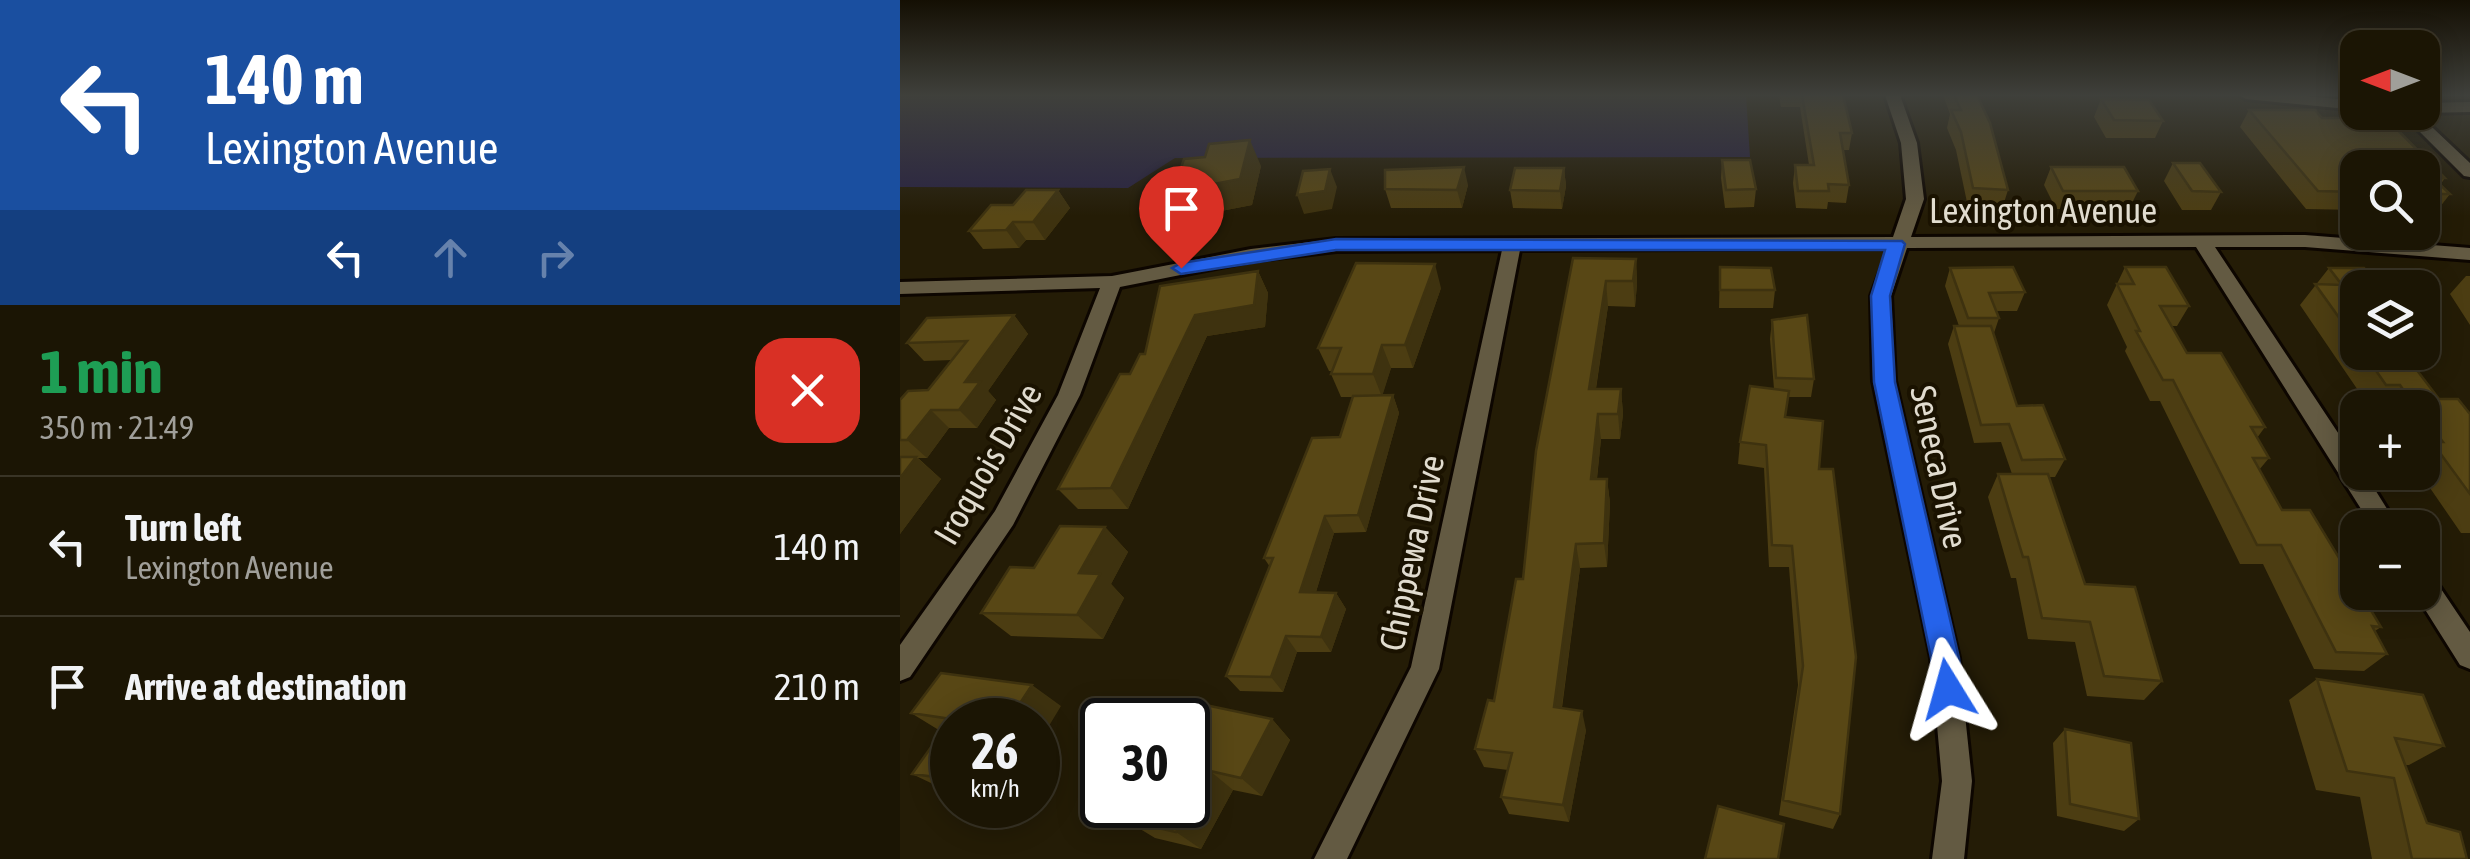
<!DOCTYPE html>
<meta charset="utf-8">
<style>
body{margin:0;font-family:"Asap Condensed",sans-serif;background:#282213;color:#f1f3f6;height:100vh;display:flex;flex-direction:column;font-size:38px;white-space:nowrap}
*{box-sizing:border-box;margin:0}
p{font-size:32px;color:#a09f9a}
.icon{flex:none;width:55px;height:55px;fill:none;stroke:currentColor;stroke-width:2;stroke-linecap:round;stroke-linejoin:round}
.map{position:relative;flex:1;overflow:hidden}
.side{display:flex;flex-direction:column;background:#1b1504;width:900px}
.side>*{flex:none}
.guide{background:#1a4fa0;color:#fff;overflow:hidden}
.needle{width:65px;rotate:270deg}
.fabs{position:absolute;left:1440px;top:30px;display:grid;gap:20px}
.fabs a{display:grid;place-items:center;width:100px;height:100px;border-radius:20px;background:#1b1504;box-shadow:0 5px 25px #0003,0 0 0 2px #393426;font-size:50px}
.speed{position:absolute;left:30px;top:698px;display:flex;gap:20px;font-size:50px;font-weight:700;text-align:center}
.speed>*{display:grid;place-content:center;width:130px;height:130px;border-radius:50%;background:#1b1504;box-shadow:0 5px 25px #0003,0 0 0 2px #393426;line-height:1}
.speed small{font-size:25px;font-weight:400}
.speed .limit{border:5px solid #111;border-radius:15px;background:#fff;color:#111}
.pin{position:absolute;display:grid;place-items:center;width:85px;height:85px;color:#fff;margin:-102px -42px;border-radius:50% 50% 50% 0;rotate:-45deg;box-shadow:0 0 10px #0007}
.pin .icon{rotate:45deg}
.me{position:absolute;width:110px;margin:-55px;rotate:352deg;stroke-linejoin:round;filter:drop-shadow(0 0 8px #0008)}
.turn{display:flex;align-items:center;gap:35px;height:210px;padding:0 40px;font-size:45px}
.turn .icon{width:130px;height:130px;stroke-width:2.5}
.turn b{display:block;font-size:70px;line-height:85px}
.lanes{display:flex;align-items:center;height:95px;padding:0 40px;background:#0003;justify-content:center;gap:50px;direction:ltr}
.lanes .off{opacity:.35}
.round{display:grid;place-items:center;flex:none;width:105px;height:105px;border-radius:30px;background:#282213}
.head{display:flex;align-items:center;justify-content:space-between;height:170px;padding:0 40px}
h1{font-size:60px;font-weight:700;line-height:75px;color:#1e9e55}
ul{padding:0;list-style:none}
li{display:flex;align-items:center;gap:30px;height:140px;padding:0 40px;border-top:2px solid #393426}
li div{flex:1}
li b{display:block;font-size:38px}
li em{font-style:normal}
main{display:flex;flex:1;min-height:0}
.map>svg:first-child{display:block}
.green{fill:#292343}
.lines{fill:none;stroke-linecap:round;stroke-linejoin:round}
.minor-casing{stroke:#0d0600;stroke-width:6}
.minor{fill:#635a42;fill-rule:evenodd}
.wall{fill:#4c3d12}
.shaded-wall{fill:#3e320f}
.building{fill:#584715;stroke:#3e320f;stroke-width:2.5}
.route{fill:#2563eb;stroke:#184099;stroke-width:2.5}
.labels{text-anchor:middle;stroke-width:8;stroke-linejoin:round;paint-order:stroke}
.street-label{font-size:35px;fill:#e1dccf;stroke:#1a1200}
</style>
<main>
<section class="side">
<div class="guide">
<div class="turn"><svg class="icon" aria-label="left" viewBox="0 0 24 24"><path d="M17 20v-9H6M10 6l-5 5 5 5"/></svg><div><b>140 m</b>Lexington Avenue</div></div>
<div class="lanes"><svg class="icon" aria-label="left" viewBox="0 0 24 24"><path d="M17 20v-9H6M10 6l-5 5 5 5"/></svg><svg class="icon off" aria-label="ahead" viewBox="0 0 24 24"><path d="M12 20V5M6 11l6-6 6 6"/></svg><svg class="icon off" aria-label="right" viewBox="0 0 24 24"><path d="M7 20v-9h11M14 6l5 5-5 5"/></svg></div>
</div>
<div class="head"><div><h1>1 min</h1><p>350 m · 21:49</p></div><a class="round" style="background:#d93025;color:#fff"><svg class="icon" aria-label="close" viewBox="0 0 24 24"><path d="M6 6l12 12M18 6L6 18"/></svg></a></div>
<ul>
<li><svg class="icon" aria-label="left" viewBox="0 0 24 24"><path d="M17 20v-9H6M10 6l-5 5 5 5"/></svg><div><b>Turn left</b><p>Lexington Avenue</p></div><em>140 m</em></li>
<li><svg class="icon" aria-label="arrive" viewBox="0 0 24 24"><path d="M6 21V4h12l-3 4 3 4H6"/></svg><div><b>Arrive at destination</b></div><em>210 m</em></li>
</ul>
</section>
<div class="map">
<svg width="1570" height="859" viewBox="0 0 1570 859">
<rect width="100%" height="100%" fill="#241c06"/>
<path class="green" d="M0,95H846L850,157L275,158L228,188L0,187Z"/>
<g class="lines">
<g class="minor-casing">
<path id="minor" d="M985,95H1000L1017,143L1024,199L1011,237L1405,235L1570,248V260L1405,247H1315L1458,463V472H1464L1499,528H1473L1296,247L1007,248L991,296L995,381L1059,658L1072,781L1064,859H1032L1042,781L1031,658L973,381L971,296L989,248L620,250L539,669L447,859H414L511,667L602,250L436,251L351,261L220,287L180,395L113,525L10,677L0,681V645L95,511L158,395L200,288L0,294V282L212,276L351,249L436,239L993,237L1006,199L1001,143Z
M1339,95H1395L1458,101V110L1346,99Z
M1570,102V112L1522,113V103Z
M1500,112H1516L1570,163V177L1564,176Z
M1522,571L1531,574L1570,632V669L1560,665L1514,592H1522Z"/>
</g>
<use href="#minor" class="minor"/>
</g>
<path class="wall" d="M879,95H943L952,133L949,150H943L949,185L946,203L928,202L927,209L896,208L893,183L895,165H909L900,107H881Z
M1043,95H1077L1108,190L1102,209L1068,207L1056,150L1047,128L1050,114Z
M1201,99L1263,121L1255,138H1206L1194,117Z
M1349,110L1422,118L1545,178L1540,185L1550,194L1536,212H1522V168H1458V210L1406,209L1340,127Z
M822,160L856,189L854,207L825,208L821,178Z
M1273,163L1321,192L1311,210H1282L1264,181Z
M361,166L352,205L316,212L312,226L284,229L269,203Z
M1151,167L1238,191L1229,209H1156L1144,185Z
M664,168L666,186L662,209L613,208L610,190Z
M568,185L562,208H491L485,189Z
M158,190L170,208L145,240H126L119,248L83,249L69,231L113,205Z
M673,258L736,259L737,284L735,307L708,306L696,389H721L723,414L720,439H701L697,479H707L710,503L707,567L680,568L662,708L686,730L669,822L609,814L601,797L608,770L584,767L575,749L594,701L623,579Z
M820,267L875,290L873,308H819Z
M1225,267L1289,306L1277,326H1272L1287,353L1365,427L1357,438L1369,458L1359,470L1382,510L1481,627L1475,631L1487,654L1464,671L1414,669L1363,564H1340L1260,401H1250L1225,351L1227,347L1207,305Z
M1050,268L1125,292L1117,311H1097L1099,318L1094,333L1117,406L1165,459L1155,477H1149L1185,584L1262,681L1244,700L1187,696L1175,642L1128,639L1116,578H1111L1088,497L1098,474H1112L1101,442L1074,443L1048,344L1054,326H1059L1045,286Z
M1429,268L1458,288V352H1503L1539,399L1570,414V533H1561L1519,472H1522V408H1483L1481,406L1468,405L1400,305Z
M358,271L368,293L365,327L307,336L228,509H178L158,489L230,374L245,354Z
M1566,276H1570V325L1550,294Z
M541,288L513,368H491L482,395H493L499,413L466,532L434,533L416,592L436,593L446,609L431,652H397L383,692L340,691L326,676L370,567L364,558L440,437L453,397H441L431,374L432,371H429L418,348Z
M114,315L128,334L88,391L96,400L77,428H49L27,458H18L41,479L0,534V400L28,390L52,360L24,361L7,343Z
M872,320L914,379L911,397H888L885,417L919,469L940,814L933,829L879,815L898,685L889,567H869L864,468L838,464L840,442L874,389L870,339Z
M205,527L228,552L211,584L224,598L203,639L111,636L81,613L134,568Z
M1417,679L1544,746L1509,765H1505L1527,823L1567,859H1472L1460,797L1416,790L1389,700Z
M161,706L52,720V793L12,774L42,732L11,713Z
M372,719L390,740L362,796L333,790L301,849L255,838L227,821L288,720Z
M1165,729L1239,819L1224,831L1157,816L1153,743Z"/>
<path class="shaded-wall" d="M350,140L361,166L352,205L316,212L312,226L299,199L303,186Z
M564,167L568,185L562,208L557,190Z
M664,168L666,186L662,209L660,191Z
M430,169L437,187L432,209L404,214L397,195Z
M158,190L170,208L145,240L133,222Z
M113,222L126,240L119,248L106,230Z
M736,259L737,284L735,307L733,281Z
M535,264L541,288L513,368L505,345Z
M358,271L368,293L365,327L307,336L228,509L211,488L295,315Z
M706,281L708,306L692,414L689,389Z
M114,315L128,334L88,391L96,400L77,428L59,410L65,382Z
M482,345L491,368L482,397L473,374Z
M721,389L723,414L720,439L718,414Z
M493,395L499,413L466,532L458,515Z
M31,410L49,428L27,458L7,440Z
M698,414L701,439L694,504L691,479Z
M16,457L41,479L0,534V478Z
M707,479L710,503L707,567L704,543Z
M425,516L434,533L411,608L400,592Z
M205,527L228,552L211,584L224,598L203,639L177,615L179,573Z
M676,544L680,568L659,727L654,707Z
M436,593L446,609L431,652L421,637Z
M386,636L397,652L383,692L371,677Z
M132,685L161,706L138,744V720H109Z
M682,711L686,730L669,822L663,805Z
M372,719L390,740L362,796L341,778Z
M138,753L150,761L138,781Z
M310,771L333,790L301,849L276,832Z"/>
<path class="building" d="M902,95H943L952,133H940L949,185L928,184L929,191H898L895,165H914Z
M1054,95H1077L1090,123L1108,190L1073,188L1061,132L1051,110H1061Z
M1201,99L1249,100L1263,121L1214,120Z
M1349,110H1415L1422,118H1486L1545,178H1533L1550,194H1522V168H1458V192L1418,191Z
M350,140L340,179L303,186L299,199L269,203L284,159L305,157L309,144Z
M822,160H850L856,189L826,190Z
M1273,163H1300L1321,192L1292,191Z
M564,167L557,190L485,189V170Z
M1151,167H1224L1238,191H1163Z
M615,168H664L660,191L610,190Z
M430,169L425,191L397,195L403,171Z
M126,190H158L133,222H113L106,230L69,231L91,205H113Z
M673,258L736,259L733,281H706L689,389H721L718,414H698L691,479H707L704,543L676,544L654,707L682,711L663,805L601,797L612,753L575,749L588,700L594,701L616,579H623L636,451Z
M456,263L535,264L505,345H482L473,374H431L441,348H418Z
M820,267L871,268L875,290H820Z
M1113,267L1125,292L1089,293L1099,318H1068L1050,268Z
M1225,267H1266L1289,306H1260L1287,353H1321L1365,427H1351L1369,458H1353L1382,510H1410L1458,589V592H1460L1481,627L1472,626L1487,654L1436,652L1381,545H1357L1273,380H1263L1236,331H1240L1217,284H1234Z
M1429,268H1464L1480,288H1458V344L1415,284L1442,285Z
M358,271L354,305L295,315L211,488L158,489L220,374H230L240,354H245L260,286Z
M114,315L65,382H80L59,410H31L7,440H0V400L8,391L28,390L67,341L7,343L27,318Z
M907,315L914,379L876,378L872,320Z
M1054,326H1091L1117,406L1143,405L1165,459L1122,460L1109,424L1081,425Z
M1463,352H1503L1539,399H1558L1570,414V494L1532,442H1543L1522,415V408H1516L1500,385H1486Z
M850,386L889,391L885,417L923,421L919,469H933L956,657L940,814L883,800L903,666L892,546L872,545L866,445L840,442Z
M493,395L458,515L425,516L400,592L436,593L421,637L386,636L371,677L326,676L373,558H364L412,438L440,437L453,396Z
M0,457H16L0,478Z
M1098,474H1148L1185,584L1235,587L1262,681L1204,676L1190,622L1142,618L1128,557H1123Z
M160,526L205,527L179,573L200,574L177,615L81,613L110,567L134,568Z
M41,673L132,685L109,720H52V779L12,774L51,719L11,713Z
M1417,679L1523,695L1544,746L1495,738L1527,823L1560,832L1567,859H1512L1494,778L1447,771Z
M296,703L372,719L341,778L310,771L276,832L227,821L236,805H288L287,720Z
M1165,729L1231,743L1239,819L1170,804Z
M818,806L884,824L878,859H805Z"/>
<linearGradient id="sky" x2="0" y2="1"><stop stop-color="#140f03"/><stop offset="0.44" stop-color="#3f403b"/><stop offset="1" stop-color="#3f403b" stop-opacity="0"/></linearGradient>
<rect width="1570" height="216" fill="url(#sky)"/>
<path class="route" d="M436,239L1002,241L1005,244L990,296L995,382L1059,658L1062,689L1058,698L1048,702L1038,698L1031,658L974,382L971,296L985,250H436L281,274L272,268L281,263Z"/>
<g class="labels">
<g class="street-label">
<text x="1143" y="223">Lexington Avenue</text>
<text transform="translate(88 464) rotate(-60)" y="12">Iroquois Drive</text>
<text transform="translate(1039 467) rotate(78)" y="12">Seneca Drive</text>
<text transform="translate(512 553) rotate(-78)" y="12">Chippewa Drive</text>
</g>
</g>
</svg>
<div class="fabs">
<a><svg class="needle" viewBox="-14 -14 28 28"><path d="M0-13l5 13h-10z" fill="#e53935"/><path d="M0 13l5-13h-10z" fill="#a09f9a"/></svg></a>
<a><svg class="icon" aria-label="search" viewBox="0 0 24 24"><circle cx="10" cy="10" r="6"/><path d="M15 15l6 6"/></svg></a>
<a><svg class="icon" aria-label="layers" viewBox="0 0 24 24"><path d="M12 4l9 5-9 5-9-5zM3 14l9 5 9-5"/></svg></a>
<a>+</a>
<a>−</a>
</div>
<div class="speed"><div>26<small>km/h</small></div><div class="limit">30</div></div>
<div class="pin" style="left:281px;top:268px;background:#d93025"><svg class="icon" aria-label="arrive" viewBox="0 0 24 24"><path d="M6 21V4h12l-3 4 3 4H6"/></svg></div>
<svg class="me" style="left:1048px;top:689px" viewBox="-20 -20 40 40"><path d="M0-17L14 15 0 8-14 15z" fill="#2563eb" stroke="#fff" stroke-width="4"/></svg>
</div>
</main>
